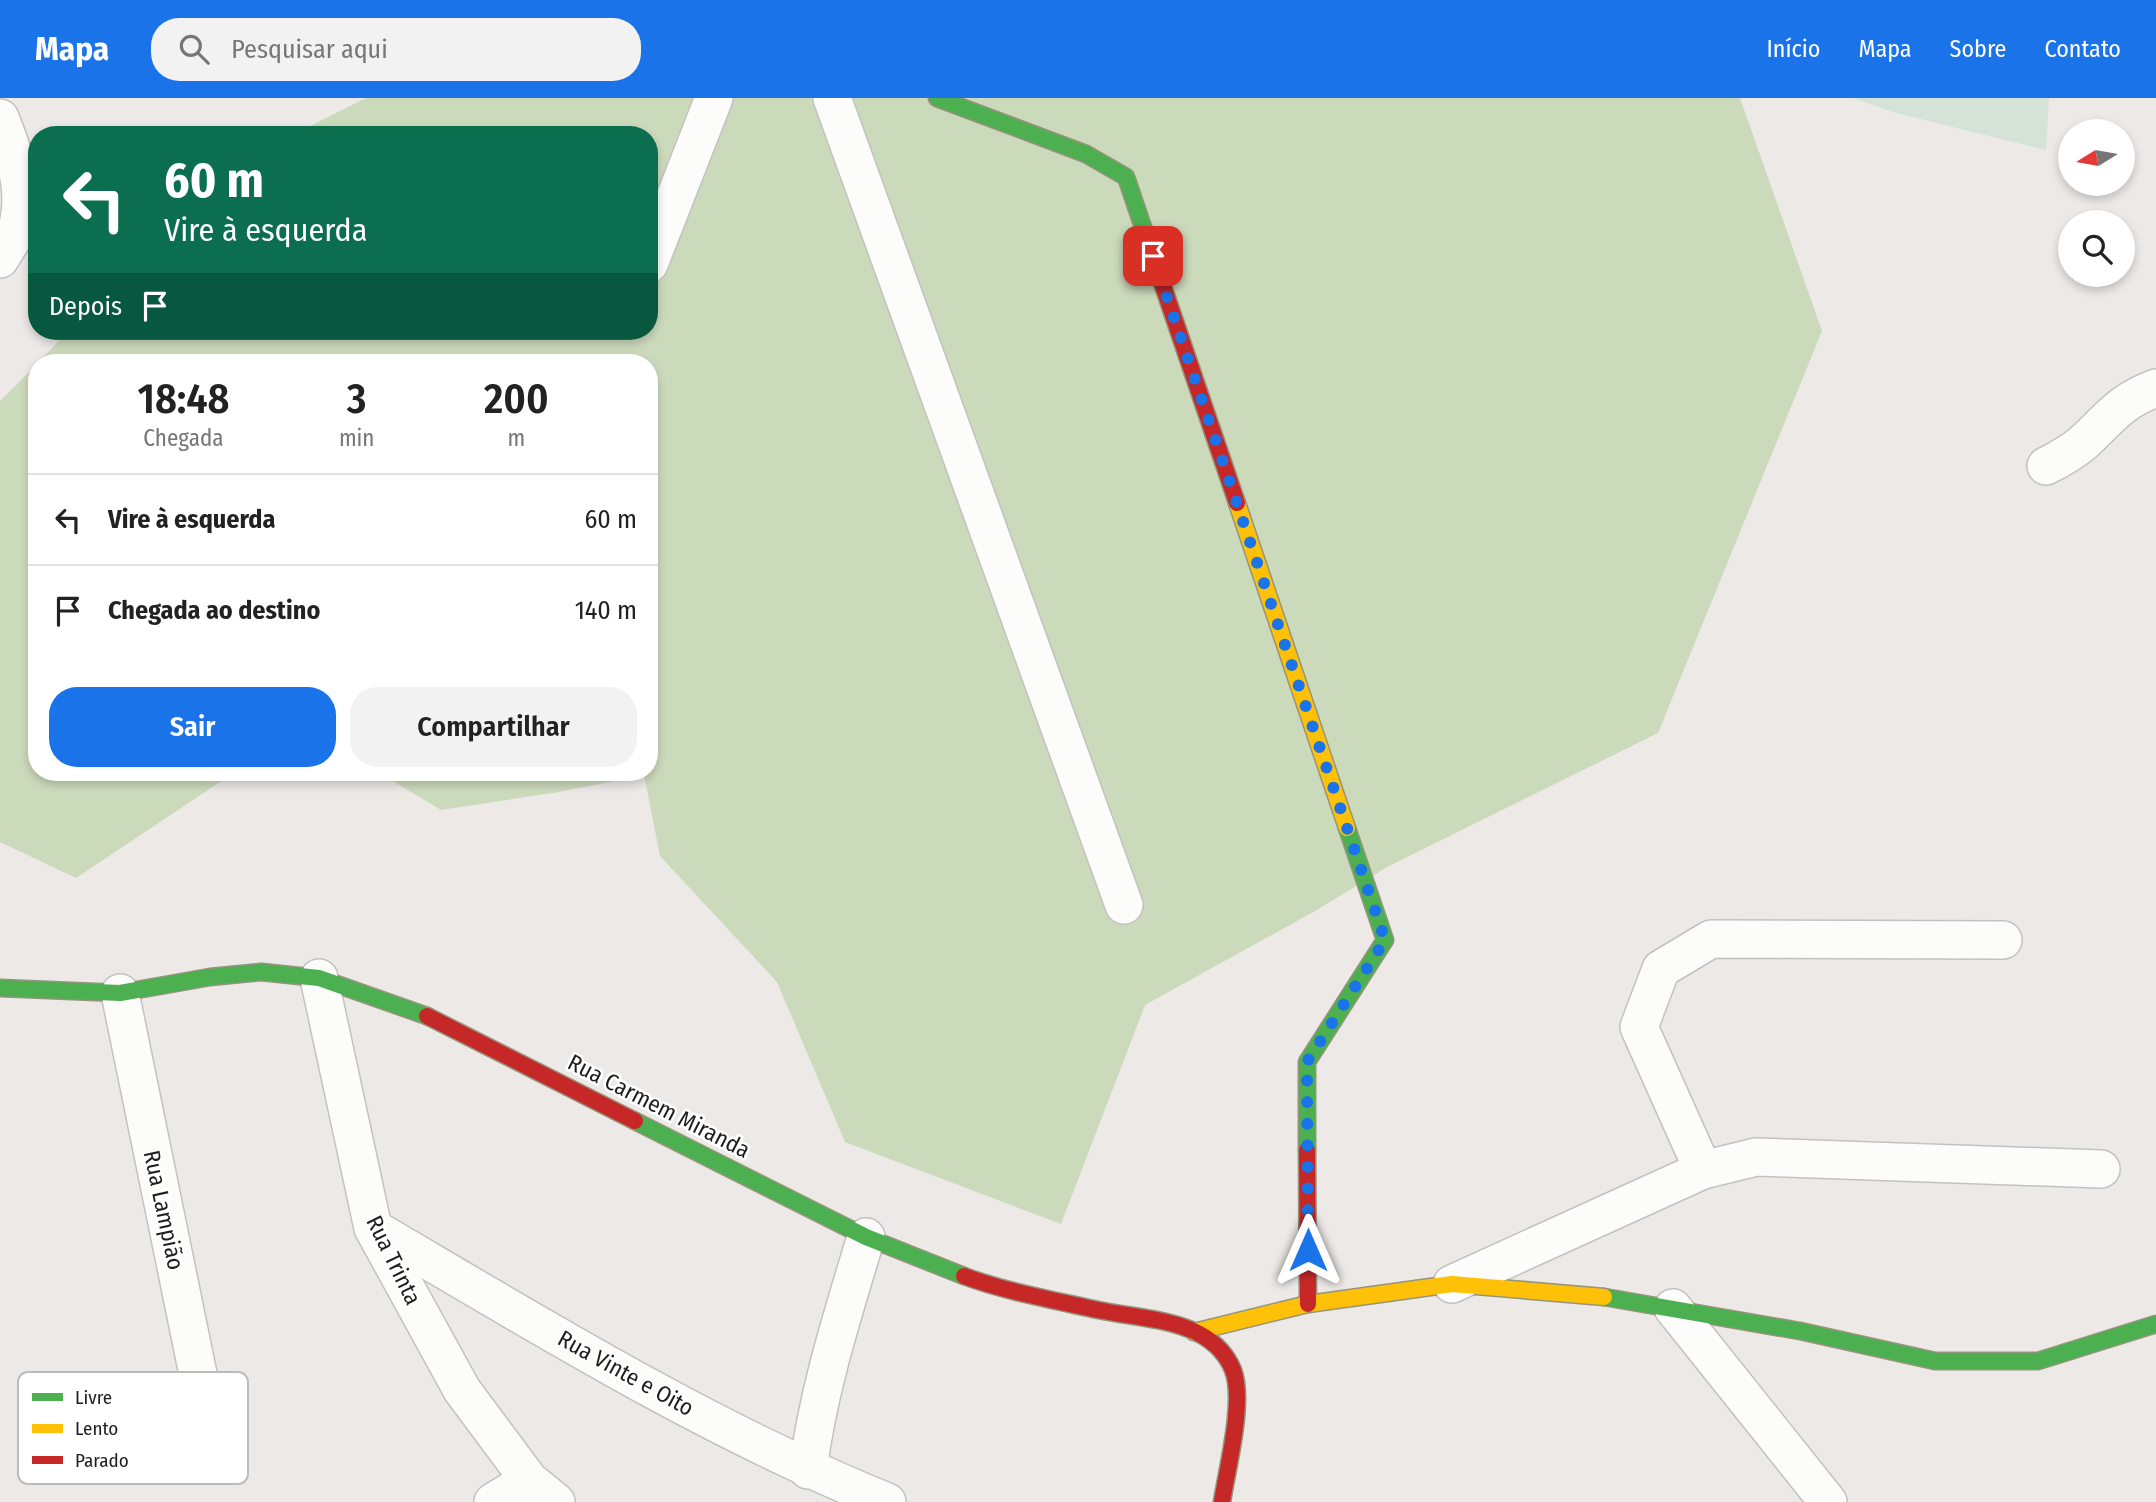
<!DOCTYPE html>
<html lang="pt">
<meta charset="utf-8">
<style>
body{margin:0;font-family:"Fira Sans Condensed",sans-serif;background:#f2f2f2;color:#222;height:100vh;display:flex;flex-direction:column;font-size:26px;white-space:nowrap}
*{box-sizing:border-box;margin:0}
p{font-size:23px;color:#767676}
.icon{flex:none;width:38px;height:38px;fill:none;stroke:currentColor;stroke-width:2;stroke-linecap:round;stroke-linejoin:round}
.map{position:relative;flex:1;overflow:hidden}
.panel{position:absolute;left:28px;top:256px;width:630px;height:427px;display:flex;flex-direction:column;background:#fff;border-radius:28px;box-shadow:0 4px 10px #0003}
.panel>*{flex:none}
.guide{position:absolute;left:28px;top:28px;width:630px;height:214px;border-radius:28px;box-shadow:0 4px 10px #0003;background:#0b6e4f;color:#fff;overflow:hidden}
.needle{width:46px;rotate:259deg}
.tools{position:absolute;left:2058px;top:21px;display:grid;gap:14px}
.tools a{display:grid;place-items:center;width:77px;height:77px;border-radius:50%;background:#fff;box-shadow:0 4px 10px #0003;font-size:35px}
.pin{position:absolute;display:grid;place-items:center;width:60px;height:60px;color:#fff;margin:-30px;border-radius:14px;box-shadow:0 4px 10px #0006}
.me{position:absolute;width:77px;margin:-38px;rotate:0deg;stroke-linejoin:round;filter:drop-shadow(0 0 5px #0008)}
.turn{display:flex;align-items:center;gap:24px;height:147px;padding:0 21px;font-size:32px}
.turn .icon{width:91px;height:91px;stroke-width:2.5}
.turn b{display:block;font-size:49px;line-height:60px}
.then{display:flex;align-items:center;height:66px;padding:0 21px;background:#0003;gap:14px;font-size:26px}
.eta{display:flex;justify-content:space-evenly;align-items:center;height:119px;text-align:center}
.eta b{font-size:42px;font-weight:600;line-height:49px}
.cta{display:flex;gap:14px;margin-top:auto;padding:14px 21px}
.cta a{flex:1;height:80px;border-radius:28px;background:#1a73e8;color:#fff;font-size:28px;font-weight:600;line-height:80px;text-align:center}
.cta a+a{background:#f2f2f2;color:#222}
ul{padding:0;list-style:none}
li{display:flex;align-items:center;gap:21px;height:91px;padding:0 21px;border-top:2px solid #e0e0e0}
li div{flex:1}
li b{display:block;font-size:26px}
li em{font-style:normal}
header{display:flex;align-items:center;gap:42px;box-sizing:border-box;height:98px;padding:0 35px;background:#1a73e8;color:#fff}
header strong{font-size:33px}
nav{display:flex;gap:38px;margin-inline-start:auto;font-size:24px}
.search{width:490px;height:63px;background:#f2f2f2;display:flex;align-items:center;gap:18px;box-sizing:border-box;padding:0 24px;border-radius:28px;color:#767676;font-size:26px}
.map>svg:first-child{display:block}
.forest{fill:#ccdabc}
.wetland{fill:#d4e2d8}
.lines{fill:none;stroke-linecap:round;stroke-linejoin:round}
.street-casing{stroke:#c3c2c1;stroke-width:40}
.fast-casing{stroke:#97947e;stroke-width:19}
.slow-casing{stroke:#97947e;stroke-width:19}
.jam-casing{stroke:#97947e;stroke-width:19}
.street{stroke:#fcfcfb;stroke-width:37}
.fast{stroke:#4caf50;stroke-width:16}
.slow{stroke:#ffc107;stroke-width:16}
.jam{stroke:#c62828;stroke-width:16}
.route{stroke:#1a73e8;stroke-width:12;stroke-dasharray:0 21.6}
.labels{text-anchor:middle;stroke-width:5;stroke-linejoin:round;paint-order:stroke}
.street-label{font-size:23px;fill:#1e1e1e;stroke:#fff}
.key{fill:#fff;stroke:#bcbcbc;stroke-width:2}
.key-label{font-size:19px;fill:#1e1e1e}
</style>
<header>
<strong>Mapa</strong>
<div class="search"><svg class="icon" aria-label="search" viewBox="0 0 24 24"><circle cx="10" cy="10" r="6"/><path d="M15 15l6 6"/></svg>Pesquisar aqui</div>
<nav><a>Início</a><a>Mapa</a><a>Sobre</a><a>Contato</a></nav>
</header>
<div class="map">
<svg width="2156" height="1404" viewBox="0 0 2156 1404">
<rect width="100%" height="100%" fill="#ece9e7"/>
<path class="forest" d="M366,0H1740L1822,233L1658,635L1389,768L1315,813L1145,907L1061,1126L845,1044L777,884L660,758L644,677L559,694L441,712L378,674H649V264H38L69,233H649V37H292Z
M37,266V674H235L76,780L0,744V303Z"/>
<path class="wetland" d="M1852,0H2049L2046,52L1893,14Z"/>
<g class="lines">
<g class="street-casing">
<path id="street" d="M832,0L1124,807
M0,20C14,55 27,89 18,127C16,138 6,150 0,161
M649,166L714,0
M2046,368C2060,361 2073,354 2084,344C2111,319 2119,304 2156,290
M319,880L373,1130L462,1292L529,1382L556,1404
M120,895L209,1330
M1703,1072L1639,929L1661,871L1711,841L2003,842
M373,1130C540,1228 707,1331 887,1404
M1452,1186L1703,1072L1756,1059L2101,1071
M1673,1210L1828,1404
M808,1372C818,1292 843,1216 866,1139
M493,1404L529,1382"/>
</g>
<g class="fast-casing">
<path id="fast" d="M937,0L1086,56L1126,79L1162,185
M0,890L120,895L210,879L261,874L319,880L427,918
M635,1023L866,1139L964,1178
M1307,1052V964L1385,842L1347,730
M1604,1199L1800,1233L1935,1263H2038L2156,1226"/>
</g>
<g class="slow-casing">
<path id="slow" d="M1237,405L1347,730
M1194,1234L1308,1206L1452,1186L1604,1199"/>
</g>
<g class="jam-casing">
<path id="jam" d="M1162,185L1237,405
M427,918L635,1023
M1307,1052L1308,1206
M964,1178C1003,1193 1057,1203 1098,1212C1144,1222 1212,1220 1233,1272C1245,1303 1227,1371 1222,1404"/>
</g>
<use href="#street" class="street"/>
<use href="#fast" class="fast"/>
<use href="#slow" class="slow"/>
<use href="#jam" class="jam"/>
</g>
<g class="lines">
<path class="route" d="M1153,158L1385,842L1307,964L1308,1152"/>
</g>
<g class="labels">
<g class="street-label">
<text transform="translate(659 1008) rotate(27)" y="8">Rua Carmem Miranda</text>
<text transform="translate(164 1112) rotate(78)" y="8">Rua Lampião</text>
<text transform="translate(394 1162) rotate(64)" y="8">Rua Trinta</text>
<text transform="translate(626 1275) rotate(29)" y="8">Rua Vinte e Oito</text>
</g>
</g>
<rect x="18" y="1274" width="230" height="112" rx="10" class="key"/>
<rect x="32" y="1295" width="31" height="8" fill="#4caf50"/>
<rect x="32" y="1326" width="31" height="9" fill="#ffc107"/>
<rect x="32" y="1358" width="31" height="8" fill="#c62828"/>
<g class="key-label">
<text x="75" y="1306">Livre</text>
<text x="75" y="1337">Lento</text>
<text x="75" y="1369">Parado</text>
</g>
</svg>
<div class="tools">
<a><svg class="needle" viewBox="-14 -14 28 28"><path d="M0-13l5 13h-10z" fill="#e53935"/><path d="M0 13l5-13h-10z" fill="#767676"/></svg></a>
<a><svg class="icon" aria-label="search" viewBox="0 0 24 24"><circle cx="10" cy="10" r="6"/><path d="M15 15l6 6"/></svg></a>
</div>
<div class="pin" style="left:1153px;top:158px;background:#d93025"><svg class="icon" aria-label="arrive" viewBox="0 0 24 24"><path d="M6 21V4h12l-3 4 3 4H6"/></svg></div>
<svg class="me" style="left:1308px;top:1152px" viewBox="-20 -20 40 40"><path d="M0-17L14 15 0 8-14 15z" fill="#1a73e8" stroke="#fff" stroke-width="4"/></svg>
<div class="guide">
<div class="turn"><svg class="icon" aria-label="left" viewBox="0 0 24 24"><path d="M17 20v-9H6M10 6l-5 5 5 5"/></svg><div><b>60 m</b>Vire à esquerda</div></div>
<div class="then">Depois<svg class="icon" aria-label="arrive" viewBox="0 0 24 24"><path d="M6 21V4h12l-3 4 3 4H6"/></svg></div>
</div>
<section class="panel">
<div class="eta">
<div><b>18:48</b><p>Chegada</p></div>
<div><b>3</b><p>min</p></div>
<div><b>200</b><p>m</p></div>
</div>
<ul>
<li><svg class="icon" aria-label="left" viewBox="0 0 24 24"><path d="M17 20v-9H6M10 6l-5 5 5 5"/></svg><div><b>Vire à esquerda</b></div><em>60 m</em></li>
<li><svg class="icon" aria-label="arrive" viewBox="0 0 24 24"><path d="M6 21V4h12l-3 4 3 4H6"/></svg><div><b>Chegada ao destino</b></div><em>140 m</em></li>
</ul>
<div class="cta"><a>Sair</a><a>Compartilhar</a></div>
</section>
</div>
